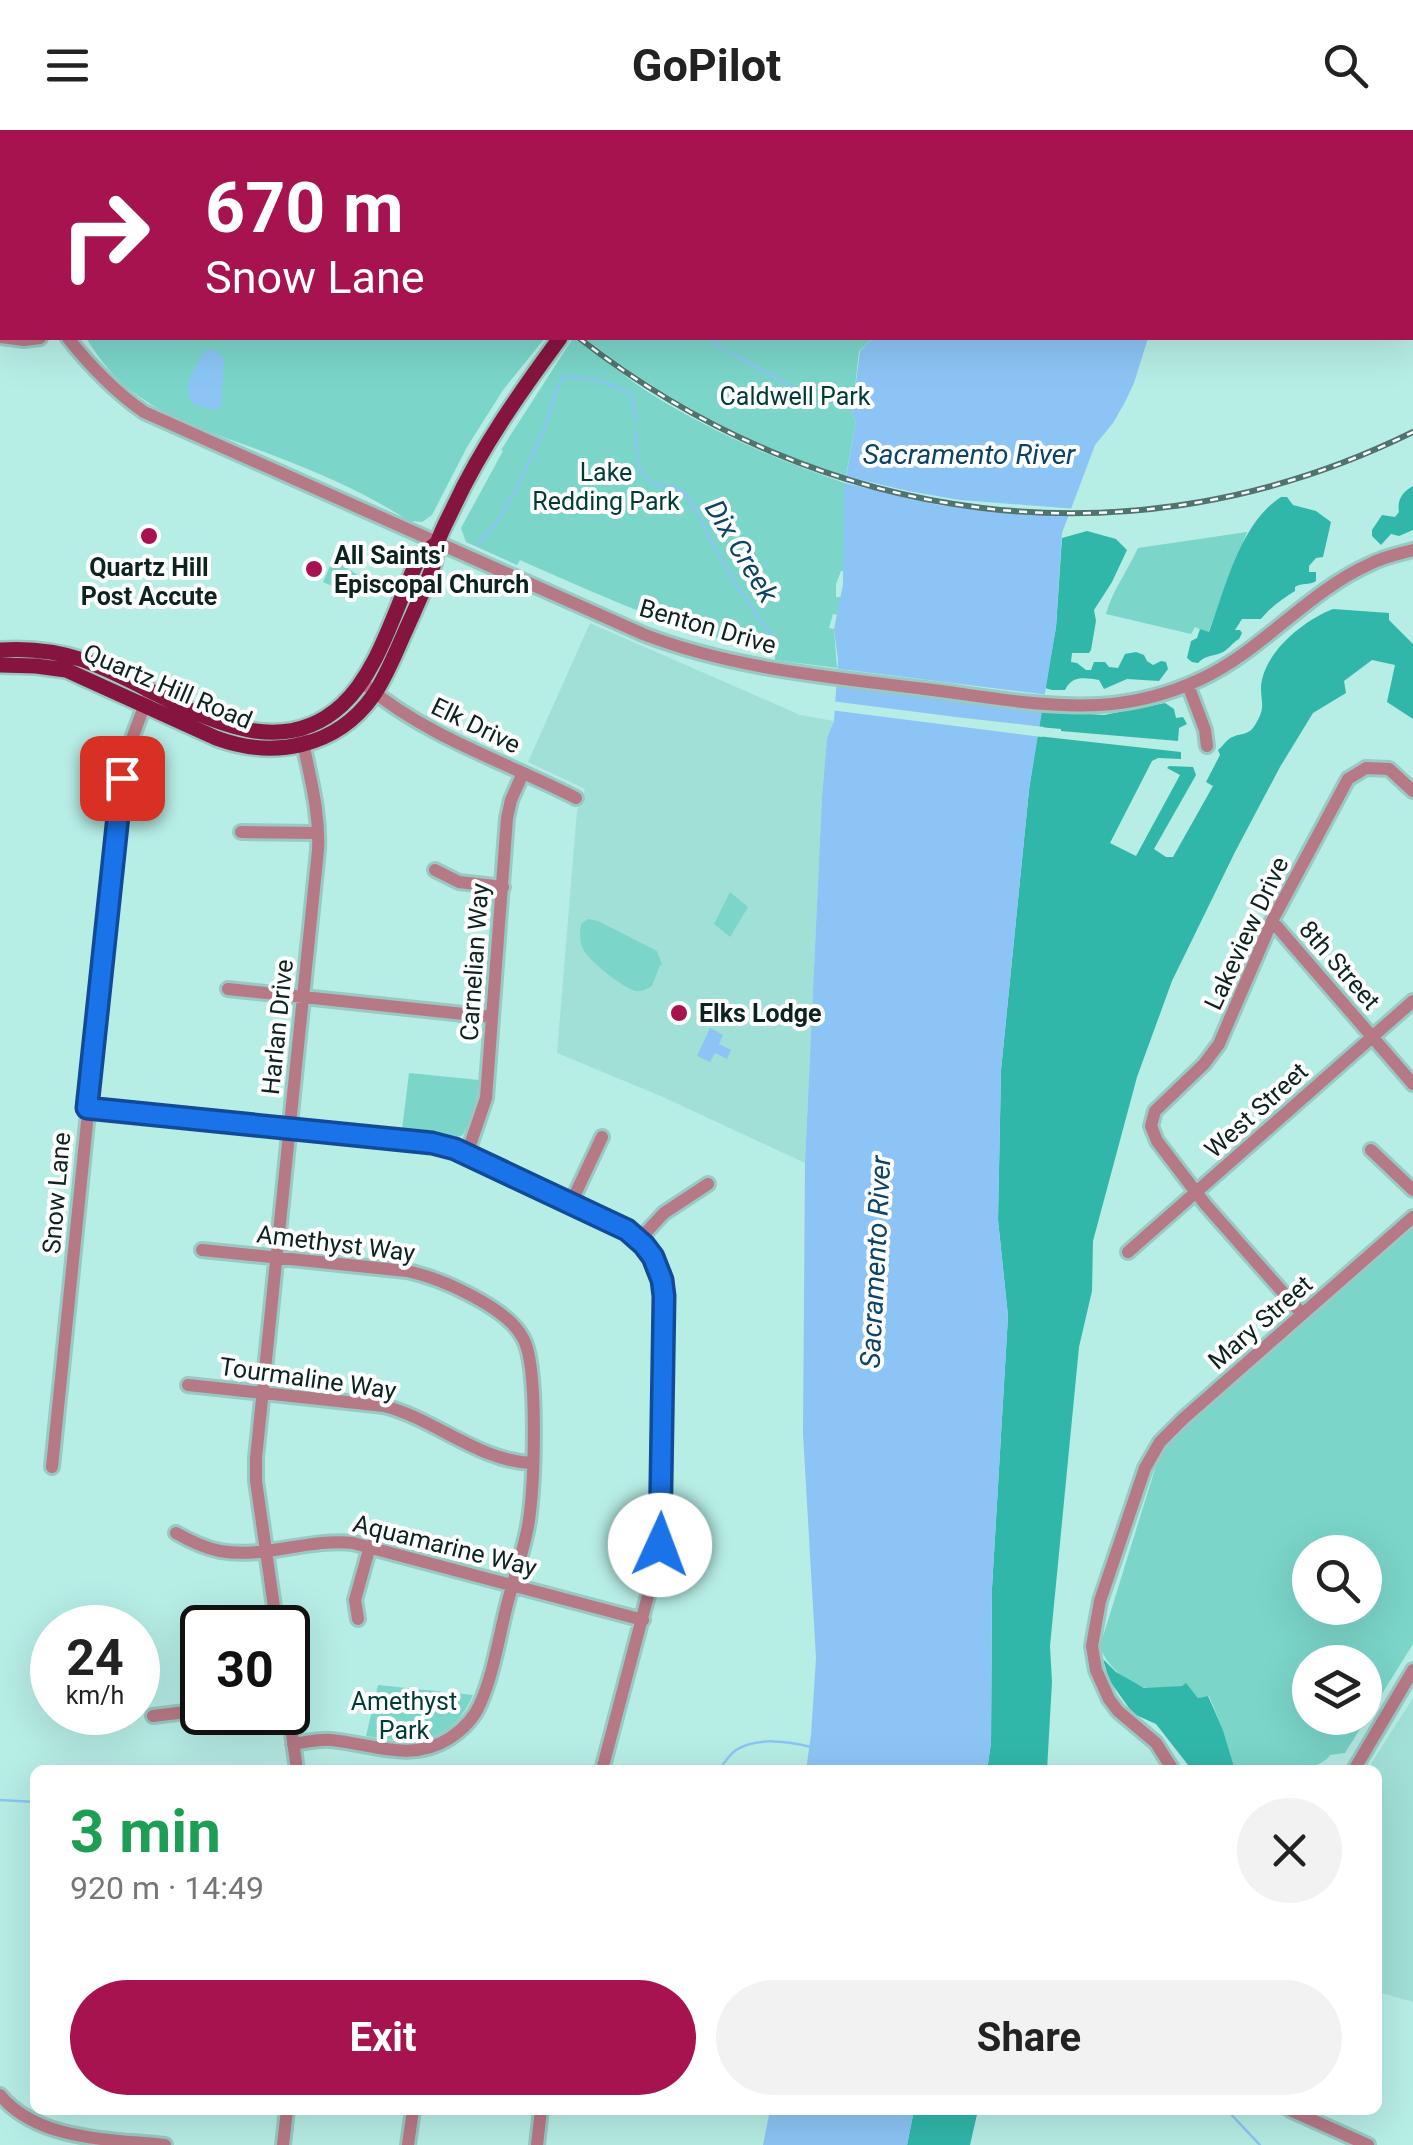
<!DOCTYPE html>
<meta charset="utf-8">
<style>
body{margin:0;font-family:Roboto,sans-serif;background:#f2f2f2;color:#222;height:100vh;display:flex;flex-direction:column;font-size:38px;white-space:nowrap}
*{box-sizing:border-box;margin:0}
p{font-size:32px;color:#767676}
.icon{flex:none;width:55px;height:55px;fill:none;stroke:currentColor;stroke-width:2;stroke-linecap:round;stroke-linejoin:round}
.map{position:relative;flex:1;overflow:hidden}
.drawer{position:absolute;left:30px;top:1635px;width:1352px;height:350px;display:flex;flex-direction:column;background:#fff;border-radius:15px;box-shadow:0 10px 40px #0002}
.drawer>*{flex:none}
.guide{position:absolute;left:0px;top:0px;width:1415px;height:210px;box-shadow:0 10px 40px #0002;background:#a6134e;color:#fff;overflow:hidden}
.tools{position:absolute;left:1292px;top:1405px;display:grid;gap:20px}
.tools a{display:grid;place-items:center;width:90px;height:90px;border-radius:50%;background:#fff;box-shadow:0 10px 40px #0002;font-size:50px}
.speed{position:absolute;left:30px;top:1475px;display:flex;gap:20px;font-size:50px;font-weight:700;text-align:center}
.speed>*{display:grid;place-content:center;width:130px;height:130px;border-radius:50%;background:#fff;box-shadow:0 10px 40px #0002;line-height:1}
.speed small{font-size:25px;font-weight:400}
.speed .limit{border:5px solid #111;border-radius:15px;background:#fff;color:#111}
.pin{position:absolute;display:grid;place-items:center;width:85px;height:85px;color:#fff;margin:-42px;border-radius:20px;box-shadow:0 5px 15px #0006}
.me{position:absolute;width:110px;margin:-55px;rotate:2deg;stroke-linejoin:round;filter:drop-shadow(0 0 8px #0008)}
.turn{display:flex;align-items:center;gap:35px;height:210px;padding:0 40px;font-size:45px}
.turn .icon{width:130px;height:130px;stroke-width:2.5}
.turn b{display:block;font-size:70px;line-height:85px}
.round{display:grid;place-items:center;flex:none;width:105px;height:105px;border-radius:52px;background:#f2f2f2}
.summary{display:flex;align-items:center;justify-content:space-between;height:170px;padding:0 40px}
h1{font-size:60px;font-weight:700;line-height:75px;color:#1e9e55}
.action{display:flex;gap:20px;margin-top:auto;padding:20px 40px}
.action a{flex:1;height:115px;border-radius:60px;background:#a6134e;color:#fff;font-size:40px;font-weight:700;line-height:115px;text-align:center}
.action a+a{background:#f2f2f2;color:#222}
header{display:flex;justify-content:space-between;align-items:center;height:130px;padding:0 40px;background:#fff;font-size:45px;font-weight:700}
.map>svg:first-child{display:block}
.built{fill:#a1e0d7}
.green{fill:#7bd5c9;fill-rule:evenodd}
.forest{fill:#31b7aa}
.water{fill:#8cc5f5}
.pier{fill:#b6ede5}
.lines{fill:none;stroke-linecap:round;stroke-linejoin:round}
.stream{stroke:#8cc5f5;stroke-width:2.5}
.minor-casing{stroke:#98c9c2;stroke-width:18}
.major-casing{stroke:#98c9c2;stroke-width:20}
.minor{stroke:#b67986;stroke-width:12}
.major{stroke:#85153f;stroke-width:15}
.rail-casing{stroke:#50736e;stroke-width:6}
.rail{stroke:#fff;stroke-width:2.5;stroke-dasharray:8;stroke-linecap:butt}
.route-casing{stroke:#114b97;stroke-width:25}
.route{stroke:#1a73e8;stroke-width:18}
.poi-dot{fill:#a6134e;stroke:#fff;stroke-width:4}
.labels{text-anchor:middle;stroke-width:8;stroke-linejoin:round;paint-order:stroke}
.park-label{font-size:25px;fill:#003c37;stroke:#fff}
.poi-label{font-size:25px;font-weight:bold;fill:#0d2320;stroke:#fff;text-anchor:start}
.street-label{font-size:25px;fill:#0d2320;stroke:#fff}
.water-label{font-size:28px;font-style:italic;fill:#0b4369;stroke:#fff}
</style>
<header><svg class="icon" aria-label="menu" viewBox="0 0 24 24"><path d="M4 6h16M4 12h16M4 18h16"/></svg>GoPilot<svg class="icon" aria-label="search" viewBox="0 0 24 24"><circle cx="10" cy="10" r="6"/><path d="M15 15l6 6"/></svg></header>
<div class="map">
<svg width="1413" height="2015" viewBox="0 0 1413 2015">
<rect width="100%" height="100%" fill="#b6ede5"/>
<path class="built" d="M590,493L800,585L834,591L827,608L822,666L805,1033L663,967L557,923L577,681L585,659L528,632Z
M1413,1568V1872L1378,1862V1640H1367Z"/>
<path class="green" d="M47,0H422L424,2H46Z
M660,0H911L910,2H659Z
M86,208H545L503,260L467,317L432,385L422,392L413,391L412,393C371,366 325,345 280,328C227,307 169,292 125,256C109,242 97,225 86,208Z
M573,208C598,223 622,245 648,262C710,301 776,330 845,353L844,441H841L836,454V467H841L838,485L833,484L829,498L834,499L837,538L775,530V522C685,504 603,467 520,430L517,435L466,412L461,398L503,321L501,320Z
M584,208H873L859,221L852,284L856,291L846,346C750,316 664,269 584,208Z
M1247,402L1208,503L1195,497L1191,504L1106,484C1112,461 1128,440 1138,418Z
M333,429L361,447L353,465L323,452Z
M730,762L748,777L730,807L714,794Z
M588,789L598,791L657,821L662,835H660L652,856C646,859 643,862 636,861C624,859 588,830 583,819C579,811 580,803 581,794Z
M409,943L479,950L475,979L463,1005L455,1008L402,1000Z
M1413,1096V1514L1345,1623L1330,1625C1325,1633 1317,1633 1310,1640H1235L1223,1600L1209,1566L1198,1568L1186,1554L1182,1556C1171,1557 1159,1559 1148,1558C1128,1556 1105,1534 1100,1516L1159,1326L1166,1315L1208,1275ZM1310,1422H1365V1478H1310ZM1310,1532H1365V1588H1310Z
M378,1555L473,1565C452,1615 412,1615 366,1606Z"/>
<path class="forest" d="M1413,356V400L1399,406L1391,404L1381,415L1372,406V400L1382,385L1395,387L1399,382C1397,370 1402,362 1413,356Z
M1281,367H1287L1293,375L1316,381L1331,392L1323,427L1316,428L1309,436V442H1316V451C1309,456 1302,452 1295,457V461C1282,469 1271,477 1261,489H1242L1235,500H1240L1242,503L1239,509C1232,513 1230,518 1223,522C1214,527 1206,524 1198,533L1192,532L1187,528L1191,511L1197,508L1200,499L1209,502C1225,459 1240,393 1281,367Z
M1087,401L1116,409L1127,420L1112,452L1094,480L1096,491L1091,520L1089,523H1072L1071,532L1077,533L1086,540H1091L1094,532H1105L1109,537L1118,538L1125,524L1136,522L1144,525L1147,531L1153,535L1161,531L1166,532L1168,539L1159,551L1127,549L1104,559L1099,550C1085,548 1072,545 1065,560H1052L1045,558L1056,497L1062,408Z
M1333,479L1389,483V490L1413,514V589L1387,572L1395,535L1372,530L1344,551L1346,563L1313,583L1280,637L1235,722L1172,851L1137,947L1093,1111L1092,1161L1079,1217L1050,1516L1052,1552L1047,1640H987L991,1613L992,1458L1008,1186L998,1090L1001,940L1029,660L1037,606L1181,622V629L1158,628L1152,631L1110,713L1136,726L1180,645L1167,638L1169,636L1193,637L1196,645L1154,719L1166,727H1173L1213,656L1206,652L1220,625L1218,620C1222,617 1225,612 1229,609C1239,602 1248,607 1255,595C1266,577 1261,575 1261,557C1263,523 1304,490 1333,479Z
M1165,573L1174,579L1176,588L1183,587L1187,594L1179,598L1178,611L1061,601V599L1039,597L1041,581L1104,585Z
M1103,1529L1116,1542L1144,1558L1182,1556L1186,1553L1198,1568L1208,1566L1223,1600L1235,1640H1192L1156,1594L1136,1585L1129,1578L1109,1550Z
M914,1980H978L970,2015H907Z"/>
<path class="water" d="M911,0H1184L1183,2H910Z
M873,208H1148L1134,253L1124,274L1113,293L1095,315L1062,403L1056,497L1029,660L1001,940L998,1090L1008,1186L992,1458L991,1613L987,1640H806L811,1605L816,1528L803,1304L805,1033L822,666L827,608L834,591L838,530L834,499L843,454L844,359L856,291L852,284L860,221Z
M215,219L224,229L221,276L216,280L193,274C179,254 196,239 204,221Z
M710,898L723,905L719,914L731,920L727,929L715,923L710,932L697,926Z
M770,1980H914L907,2015H763Z"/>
<path class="pier" d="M841,345L908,361L960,370L1077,379L1075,385H1034L938,375L845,353L840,351Z
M832,538L1049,565L1046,582L830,555Z
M831,571L956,587L1044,597L1042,607L830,580Z"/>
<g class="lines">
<path class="stream" d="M466,0L468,2
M713,208L714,213L720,217L798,260
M822,268L853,277
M636,301C637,317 635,335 646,347C660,362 673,350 687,366C699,381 704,399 713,415C731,448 751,479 774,508
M477,415L497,392L515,361L545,298L556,261L564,246L601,251L627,262L631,264L636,292
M719,1640C724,1633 729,1625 736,1620C756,1607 789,1611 811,1617
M0,1670L35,1672
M1227,1980L1260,2015"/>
<g class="minor-casing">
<path id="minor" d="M35,2V0
M0,207L24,210L40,208
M68,208C90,236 114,261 144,282L643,504C733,539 830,547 925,559C982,566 1041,578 1099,575C1134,573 1169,564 1201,549C1263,520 1307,462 1370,434C1383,427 1398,424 1413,420
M1188,555L1205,600L1207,616
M368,557C429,608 506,632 576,668
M241,702L318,703
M435,740L459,752L503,757
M1272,791L1413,954
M228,859L492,887
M87,978L432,1013L455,1019L627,1100L644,1115L653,1127L661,1146L664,1166L660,1420L602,1640
M1371,1020L1413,1060
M467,1024L486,968L507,688L511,670L523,643
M571,1073L602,1007
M639,1110L664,1083L708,1054
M202,1120L407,1141C440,1148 507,1177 523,1208C539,1236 534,1355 529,1390C525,1417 515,1444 508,1471C499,1505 494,1543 480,1574C474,1588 462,1600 450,1608C411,1633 373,1614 331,1610C319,1609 306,1612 293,1614
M1128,1122L1413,871
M1302,1184L1205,1074L1157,1011L1151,996L1155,981L1204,934L1219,914L1272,791L1348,649L1366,638L1389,639L1413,661
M188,1255L384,1276C435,1289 478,1331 532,1333
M52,1337L122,648L127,622L148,566
M176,1403C190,1411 204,1418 220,1421C264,1429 309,1408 353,1413L643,1490
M358,1489L355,1470L370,1416
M277,1498L256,1351V1328L318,720C320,680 309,645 302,607
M288,1574L297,1640
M153,1586L202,1580
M1173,1640L1156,1613L1118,1581L1109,1569L1096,1540L1092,1516L1100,1471L1145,1338L1160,1312L1183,1289L1413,1087
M1354,1640L1413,1540
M0,1965C38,2011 110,2009 165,2015
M1290,1980L1368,2015
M283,2015L287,1980
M408,2015L413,1980
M537,2015L541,1980"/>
</g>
<g class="major-casing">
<path id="major" d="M635,2L636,0
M649,2L651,0
M0,520C28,518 56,521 83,530C162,557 264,647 342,575C374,546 390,494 407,455C411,447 414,435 420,428C424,422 432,417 437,413
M0,535L36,536L66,540L216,608C273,629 336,618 373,566C386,547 395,524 404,504C414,481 426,457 434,433C436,426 436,418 438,411C442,399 449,387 454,376C482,316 521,261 560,208"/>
</g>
<use href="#minor" class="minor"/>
<use href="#major" class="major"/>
<g class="rail-casing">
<path id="rail" d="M387,0L389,2
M579,208C823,398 1133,440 1413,302"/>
</g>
<use href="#rail" class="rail"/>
</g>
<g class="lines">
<g class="route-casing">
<path id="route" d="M122,648L87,978L432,1013L455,1019L627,1100L644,1115L653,1127L662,1150L664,1166L660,1415"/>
</g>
<use href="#route" class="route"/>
</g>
<g class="poi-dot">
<circle cx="149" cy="406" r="10"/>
<circle cx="314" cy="439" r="10"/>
<circle cx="679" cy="883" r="10"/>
</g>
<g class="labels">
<g class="park-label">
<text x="795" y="275">Caldwell Park</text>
<text x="606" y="351">Lake<tspan x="606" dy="29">Redding Park</tspan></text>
<text x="404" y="1580">Amethyst<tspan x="404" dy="29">Park</tspan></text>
</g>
<g class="poi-label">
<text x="334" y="434">All Saints'<tspan x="334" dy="29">Episcopal Church</tspan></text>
<text x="149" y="446" text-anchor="middle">Quartz Hill<tspan x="149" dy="29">Post Accute</tspan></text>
<text x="699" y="892">Elks Lodge</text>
</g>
<g class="street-label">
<text transform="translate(708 496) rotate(16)" y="9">Benton Drive</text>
<text transform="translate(168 556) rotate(23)" y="9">Quartz Hill Road</text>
<text transform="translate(476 595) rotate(26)" y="9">Elk Drive</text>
<text transform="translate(1246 803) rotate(-65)" y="9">Lakeview Drive</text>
<text transform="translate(474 832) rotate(-86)" y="9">Carnelian Way</text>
<text transform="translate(1340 835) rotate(49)" y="9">8th Street</text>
<text transform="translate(277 897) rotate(-84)" y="9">Harlan Drive</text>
<text transform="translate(1256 980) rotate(-42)" y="9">West Street</text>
<text transform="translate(56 1063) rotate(-85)" y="9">Snow Lane</text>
<text transform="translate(336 1113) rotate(7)" y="9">Amethyst Way</text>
<text transform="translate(1260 1192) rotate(-41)" y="9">Mary Street</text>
<text transform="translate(308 1248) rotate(8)" y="9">Tourmaline Way</text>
<text transform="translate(445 1415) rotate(14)" y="9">Aquamarine Way</text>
</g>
<g class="water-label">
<text x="969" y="334">Sacramento River</text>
<text transform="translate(742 421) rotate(59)" y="10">Dix Creek</text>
<text transform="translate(875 1132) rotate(-87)" y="10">Sacramento River</text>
</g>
</g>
</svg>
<div class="tools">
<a><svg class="icon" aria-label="search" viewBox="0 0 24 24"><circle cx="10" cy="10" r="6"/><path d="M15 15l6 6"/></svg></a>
<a><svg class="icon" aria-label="layers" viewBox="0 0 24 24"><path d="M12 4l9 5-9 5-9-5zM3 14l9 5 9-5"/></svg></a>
</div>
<div class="speed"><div>24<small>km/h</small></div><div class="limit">30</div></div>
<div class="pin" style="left:122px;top:648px;background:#d93025"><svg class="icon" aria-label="arrive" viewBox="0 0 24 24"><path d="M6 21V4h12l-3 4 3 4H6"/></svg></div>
<svg class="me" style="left:660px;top:1415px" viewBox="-20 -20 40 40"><circle r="19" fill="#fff"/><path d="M0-13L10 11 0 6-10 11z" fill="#1a73e8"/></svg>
<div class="guide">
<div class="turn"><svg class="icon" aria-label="right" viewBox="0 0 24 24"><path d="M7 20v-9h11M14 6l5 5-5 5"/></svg><div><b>670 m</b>Snow Lane</div></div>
</div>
<section class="drawer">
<div class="summary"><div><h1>3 min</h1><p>920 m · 14:49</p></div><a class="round"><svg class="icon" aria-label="close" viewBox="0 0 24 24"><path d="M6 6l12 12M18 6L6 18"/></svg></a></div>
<div class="action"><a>Exit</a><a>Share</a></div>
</section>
</div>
